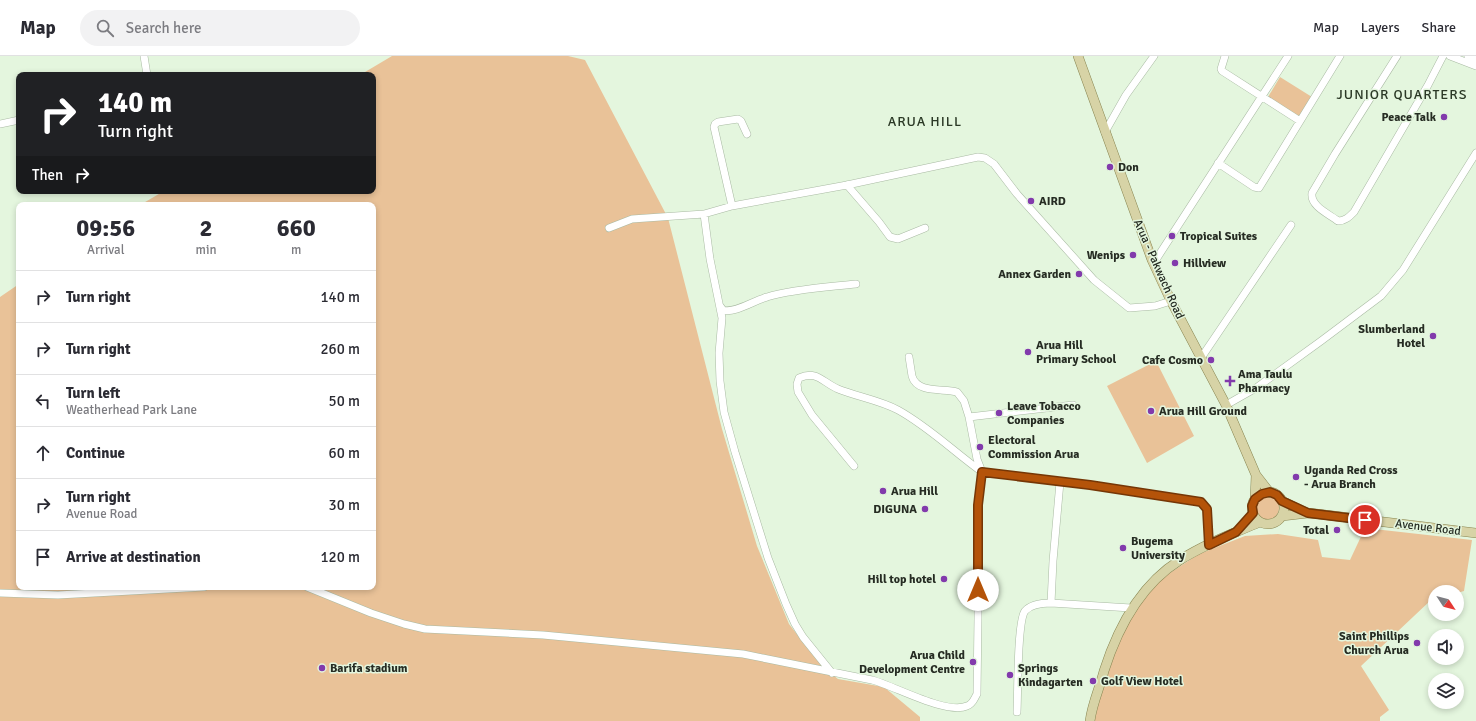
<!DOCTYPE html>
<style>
body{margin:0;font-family:Signika,sans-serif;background:#f2f2f3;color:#2b2b33;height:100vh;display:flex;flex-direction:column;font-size:15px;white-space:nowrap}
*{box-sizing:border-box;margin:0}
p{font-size:13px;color:#7c7c81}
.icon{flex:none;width:22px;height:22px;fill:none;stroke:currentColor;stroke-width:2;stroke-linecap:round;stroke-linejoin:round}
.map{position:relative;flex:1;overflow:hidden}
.drawer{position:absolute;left:16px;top:146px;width:360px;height:388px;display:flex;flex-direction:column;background:#fff;border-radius:8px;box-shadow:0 2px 6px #0003}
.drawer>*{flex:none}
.top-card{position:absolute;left:16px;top:16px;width:360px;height:122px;border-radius:8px;box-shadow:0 2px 6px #0003;background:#202124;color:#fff;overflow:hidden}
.needle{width:26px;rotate:126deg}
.tools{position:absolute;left:1428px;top:529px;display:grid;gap:8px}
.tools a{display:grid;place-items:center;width:36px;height:36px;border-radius:50%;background:#fff;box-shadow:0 2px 6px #0003;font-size:20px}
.pin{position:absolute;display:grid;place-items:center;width:34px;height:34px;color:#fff;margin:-17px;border:2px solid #fff;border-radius:50%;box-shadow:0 1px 4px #0007}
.me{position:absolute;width:44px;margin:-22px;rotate:0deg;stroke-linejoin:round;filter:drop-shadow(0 0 3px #0008)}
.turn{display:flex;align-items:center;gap:14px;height:84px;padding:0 16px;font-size:18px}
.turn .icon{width:52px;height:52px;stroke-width:2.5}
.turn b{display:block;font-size:28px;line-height:34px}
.then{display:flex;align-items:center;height:38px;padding:0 16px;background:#0003;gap:8px;font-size:15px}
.eta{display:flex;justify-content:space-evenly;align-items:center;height:68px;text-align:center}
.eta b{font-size:24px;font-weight:700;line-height:28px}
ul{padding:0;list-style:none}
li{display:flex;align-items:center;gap:12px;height:52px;padding:0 16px;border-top:1px solid #e1e1e2}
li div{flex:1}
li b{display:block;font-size:15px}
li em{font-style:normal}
header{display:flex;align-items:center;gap:24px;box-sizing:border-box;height:56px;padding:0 20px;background:#fff;border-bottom:1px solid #e1e1e2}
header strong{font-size:19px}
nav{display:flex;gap:22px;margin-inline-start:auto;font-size:14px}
.search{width:280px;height:36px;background:#f2f2f3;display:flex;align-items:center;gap:10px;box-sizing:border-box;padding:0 14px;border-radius:22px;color:#7c7c81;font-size:15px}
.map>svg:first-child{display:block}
.green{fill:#e9c298}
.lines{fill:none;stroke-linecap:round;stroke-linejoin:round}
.minor-casing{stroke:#a9baa3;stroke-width:8}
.major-casing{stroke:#888551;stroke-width:10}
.minor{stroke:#fff;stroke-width:7}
.major{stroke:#d7d3a6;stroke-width:9}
.route-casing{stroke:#753606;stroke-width:10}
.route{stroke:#b45309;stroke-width:7}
.poi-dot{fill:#823aac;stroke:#e4f6de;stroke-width:1.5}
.labels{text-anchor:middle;stroke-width:3;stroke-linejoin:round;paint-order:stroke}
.poi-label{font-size:12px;font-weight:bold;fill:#262c23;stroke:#e4f6de;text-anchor:start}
.street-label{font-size:12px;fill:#262c23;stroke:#e4f6de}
.quarter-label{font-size:14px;letter-spacing:1px;fill:#2b3926;stroke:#e4f6de}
</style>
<header>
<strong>Map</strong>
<div class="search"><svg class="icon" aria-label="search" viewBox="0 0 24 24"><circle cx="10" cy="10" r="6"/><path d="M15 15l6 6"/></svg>Search here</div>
<nav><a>Map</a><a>Layers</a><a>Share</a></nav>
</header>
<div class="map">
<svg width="1476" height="665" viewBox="0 0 1476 665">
<rect width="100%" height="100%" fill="#e4f6de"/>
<path class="green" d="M392,0H568L585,4L668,162L722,373L757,490L789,568L821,609L838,623L884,631L920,661V665H0V241L19,228V531H373V149H140L164,135H373V19H360Z
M1280,21L1312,41L1300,61L1268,41Z
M1156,305L1194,380L1147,407L1107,330Z
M1255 452a12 12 0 1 1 24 0a12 12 0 1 1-24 0Z
M1365,472L1472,484L1464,535L1457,537V536H1435V543L1431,544L1361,610L1389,654L1380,661V665H1092L1112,598L1131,558L1159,524L1199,498L1245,480L1278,478L1318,484L1322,501L1350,504Z"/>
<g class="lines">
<g class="minor-casing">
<path id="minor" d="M144,0L147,19
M1225,0L1221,13L1222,15L1300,65
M1397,0L1335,98L1312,137C1310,150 1329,158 1338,165C1345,165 1349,161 1354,156L1428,29L1443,0
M1450,0L1476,10
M1468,0L1476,3
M0,68L19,64
M1105,76L1126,39L1154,0
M1218,107L1254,131L1259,132L1340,0
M847,129L879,166L890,181L898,183L925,172
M732,150L714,71L715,68L718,66L738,63L741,65L747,78
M704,158L710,203L722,262L719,297L720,325L724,356L735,396L768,502L786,548L795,568L803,581L832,617
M609,172L632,163L704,158L732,150L847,129L978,101L985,102L994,108L1017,138L1094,224L1129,252L1155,250L1171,245
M1152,204L1157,202L1288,0
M720,250L723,254C734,258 755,244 767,241C793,233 829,231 856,228
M909,301C910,307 911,314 912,320C917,338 944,332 957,336L964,345L969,361
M1201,302L1291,169
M1226,349L1256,332L1321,285L1381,240L1403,214L1476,97
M854,410L812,359L798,336L797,328L799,322C817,314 822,326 838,333C858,341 879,344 898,354C929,371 954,396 982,416
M982,416L977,403L969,361L1073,349
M307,531L371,557L404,568L425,573L543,579L743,598L872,624C895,630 946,659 967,650C973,648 974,643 977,638L978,562V449L982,416L1090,429L1201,446L1207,453L1209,489
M0,537L58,539L204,531
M1051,547L1053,505L1060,426
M1017,656C1018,639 1017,565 1025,555C1031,548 1042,547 1051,547L1131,552"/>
</g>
<g class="major-casing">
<path id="major" d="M1078,0L1152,204L1171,245L1226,349L1256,419L1270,437
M1252 452a16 16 0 1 1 32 0a16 16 0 1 1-32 0Z
M1255,443L1256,419
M1282,445L1307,457
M1282,460L1308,457L1318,458L1476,477
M1090,665C1092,648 1100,631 1104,615C1118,571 1140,529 1180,504C1205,488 1234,477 1260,466"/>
</g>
<use href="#minor" class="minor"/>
<use href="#major" class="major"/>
</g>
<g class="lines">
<g class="route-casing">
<path id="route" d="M978,534V449L982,416L1090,429L1201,446L1207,453L1209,489L1236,476L1253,457L1252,450L1255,443L1262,438L1270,436L1277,439L1282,445L1308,457L1365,464"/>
</g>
<use href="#route" class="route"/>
</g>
<g class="poi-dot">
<circle cx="1444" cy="61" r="4"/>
<circle cx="1110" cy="111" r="4"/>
<circle cx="1031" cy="145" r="4"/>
<circle cx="1172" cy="180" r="4"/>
<circle cx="1133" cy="199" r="4"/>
<circle cx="1175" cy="207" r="4"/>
<circle cx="1079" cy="218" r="4"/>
<circle cx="1433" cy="280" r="4"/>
<circle cx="1028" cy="296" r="4"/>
<circle cx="1211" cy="304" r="4"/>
<path d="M1228 319h4v4h4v4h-4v4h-4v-4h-4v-4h4z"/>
<circle cx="1151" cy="355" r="4"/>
<circle cx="999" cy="357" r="4"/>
<circle cx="980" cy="391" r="4"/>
<circle cx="1296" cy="421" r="4"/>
<circle cx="883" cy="435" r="4"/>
<circle cx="925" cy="453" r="4"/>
<circle cx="1337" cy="474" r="4"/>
<circle cx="1123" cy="492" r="4"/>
<circle cx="944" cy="523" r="4"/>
<circle cx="1417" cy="587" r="4"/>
<circle cx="973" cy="606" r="4"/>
<circle cx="322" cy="612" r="4"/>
<circle cx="1010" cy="619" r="4"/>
<circle cx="1093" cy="625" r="4"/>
</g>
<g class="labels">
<g class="poi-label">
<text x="1436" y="65" text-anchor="end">Peace Talk</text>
<text x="1118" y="115">Don</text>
<text x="1039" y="149">AIRD</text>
<text x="1180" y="184">Tropical Suites</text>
<text x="1125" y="203" text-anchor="end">Wenips</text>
<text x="1183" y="211">Hillview</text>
<text x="1071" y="222" text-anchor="end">Annex Garden</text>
<text x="1425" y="277" text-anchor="end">Slumberland<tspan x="1425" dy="14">Hotel</tspan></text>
<text x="1036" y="293">Arua Hill<tspan x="1036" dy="14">Primary School</tspan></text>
<text x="1203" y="308" text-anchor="end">Cafe Cosmo</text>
<text x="1238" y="322">Ama Taulu<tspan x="1238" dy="14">Pharmacy</tspan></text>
<text x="1007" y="354">Leave Tobacco<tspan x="1007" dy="14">Companies</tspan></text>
<text x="1159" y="359">Arua Hill Ground</text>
<text x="988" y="388">Electoral<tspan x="988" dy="14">Commission Arua</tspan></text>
<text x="1304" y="418">Uganda Red Cross<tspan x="1304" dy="14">- Arua Branch</tspan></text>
<text x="891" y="439">Arua Hill</text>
<text x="917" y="457" text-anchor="end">DIGUNA</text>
<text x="1329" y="478" text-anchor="end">Total</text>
<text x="1131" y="489">Bugema<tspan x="1131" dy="14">University</tspan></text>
<text x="936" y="527" text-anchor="end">Hill top hotel</text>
<text x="1409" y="584" text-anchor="end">Saint Phillips<tspan x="1409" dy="14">Church Arua</tspan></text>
<text x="965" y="603" text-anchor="end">Arua Child<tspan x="965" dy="14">Development Centre</tspan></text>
<text x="330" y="616">Barifa stadium</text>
<text x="1018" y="616">Springs<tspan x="1018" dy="14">Kindagarten</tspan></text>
<text x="1101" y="629">Golf View Hotel</text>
</g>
<g class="street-label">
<text transform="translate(1159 213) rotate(66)" y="4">Arua - Pakwach Road</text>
<text transform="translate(1428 471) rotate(7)" y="4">Avenue Road</text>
</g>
<g class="quarter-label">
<text x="1402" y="43">JUNIOR QUARTERS</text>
<text x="925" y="70">ARUA HILL</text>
</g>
</g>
</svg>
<div class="tools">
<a><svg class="needle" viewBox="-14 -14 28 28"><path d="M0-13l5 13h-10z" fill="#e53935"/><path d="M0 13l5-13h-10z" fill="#7c7c81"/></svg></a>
<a><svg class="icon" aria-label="sound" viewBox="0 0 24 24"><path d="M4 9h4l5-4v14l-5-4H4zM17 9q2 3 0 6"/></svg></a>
<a><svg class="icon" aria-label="layers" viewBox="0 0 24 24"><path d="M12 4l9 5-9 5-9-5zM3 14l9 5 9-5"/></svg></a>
</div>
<div class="pin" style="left:1365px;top:464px;background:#d93025"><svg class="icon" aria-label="arrive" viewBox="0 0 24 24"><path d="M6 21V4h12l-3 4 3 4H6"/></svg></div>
<svg class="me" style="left:978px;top:534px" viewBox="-20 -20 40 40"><circle r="19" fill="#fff"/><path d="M0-13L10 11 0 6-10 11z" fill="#b45309"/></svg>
<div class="top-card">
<div class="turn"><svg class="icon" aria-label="right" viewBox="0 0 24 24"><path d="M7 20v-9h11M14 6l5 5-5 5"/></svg><div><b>140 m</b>Turn right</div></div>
<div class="then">Then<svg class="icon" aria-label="right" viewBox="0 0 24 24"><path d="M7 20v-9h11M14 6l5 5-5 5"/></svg></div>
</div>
<section class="drawer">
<div class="eta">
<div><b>09:56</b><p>Arrival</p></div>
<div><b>2</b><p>min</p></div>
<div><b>660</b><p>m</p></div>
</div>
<ul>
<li><svg class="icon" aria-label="right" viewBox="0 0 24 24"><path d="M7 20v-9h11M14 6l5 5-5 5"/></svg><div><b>Turn right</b></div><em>140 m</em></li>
<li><svg class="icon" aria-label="right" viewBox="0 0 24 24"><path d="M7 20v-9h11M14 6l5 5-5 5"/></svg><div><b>Turn right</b></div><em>260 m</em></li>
<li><svg class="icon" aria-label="left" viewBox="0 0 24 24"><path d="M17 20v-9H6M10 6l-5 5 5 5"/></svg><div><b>Turn left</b><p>Weatherhead Park Lane</p></div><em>50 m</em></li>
<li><svg class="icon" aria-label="ahead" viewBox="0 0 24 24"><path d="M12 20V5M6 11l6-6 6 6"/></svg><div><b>Continue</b></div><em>60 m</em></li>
<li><svg class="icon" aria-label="right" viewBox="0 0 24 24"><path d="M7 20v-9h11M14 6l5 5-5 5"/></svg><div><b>Turn right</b><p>Avenue Road</p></div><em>30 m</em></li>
<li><svg class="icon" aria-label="arrive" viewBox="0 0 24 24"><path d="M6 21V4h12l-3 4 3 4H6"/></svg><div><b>Arrive at destination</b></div><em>120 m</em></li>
</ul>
</section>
</div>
